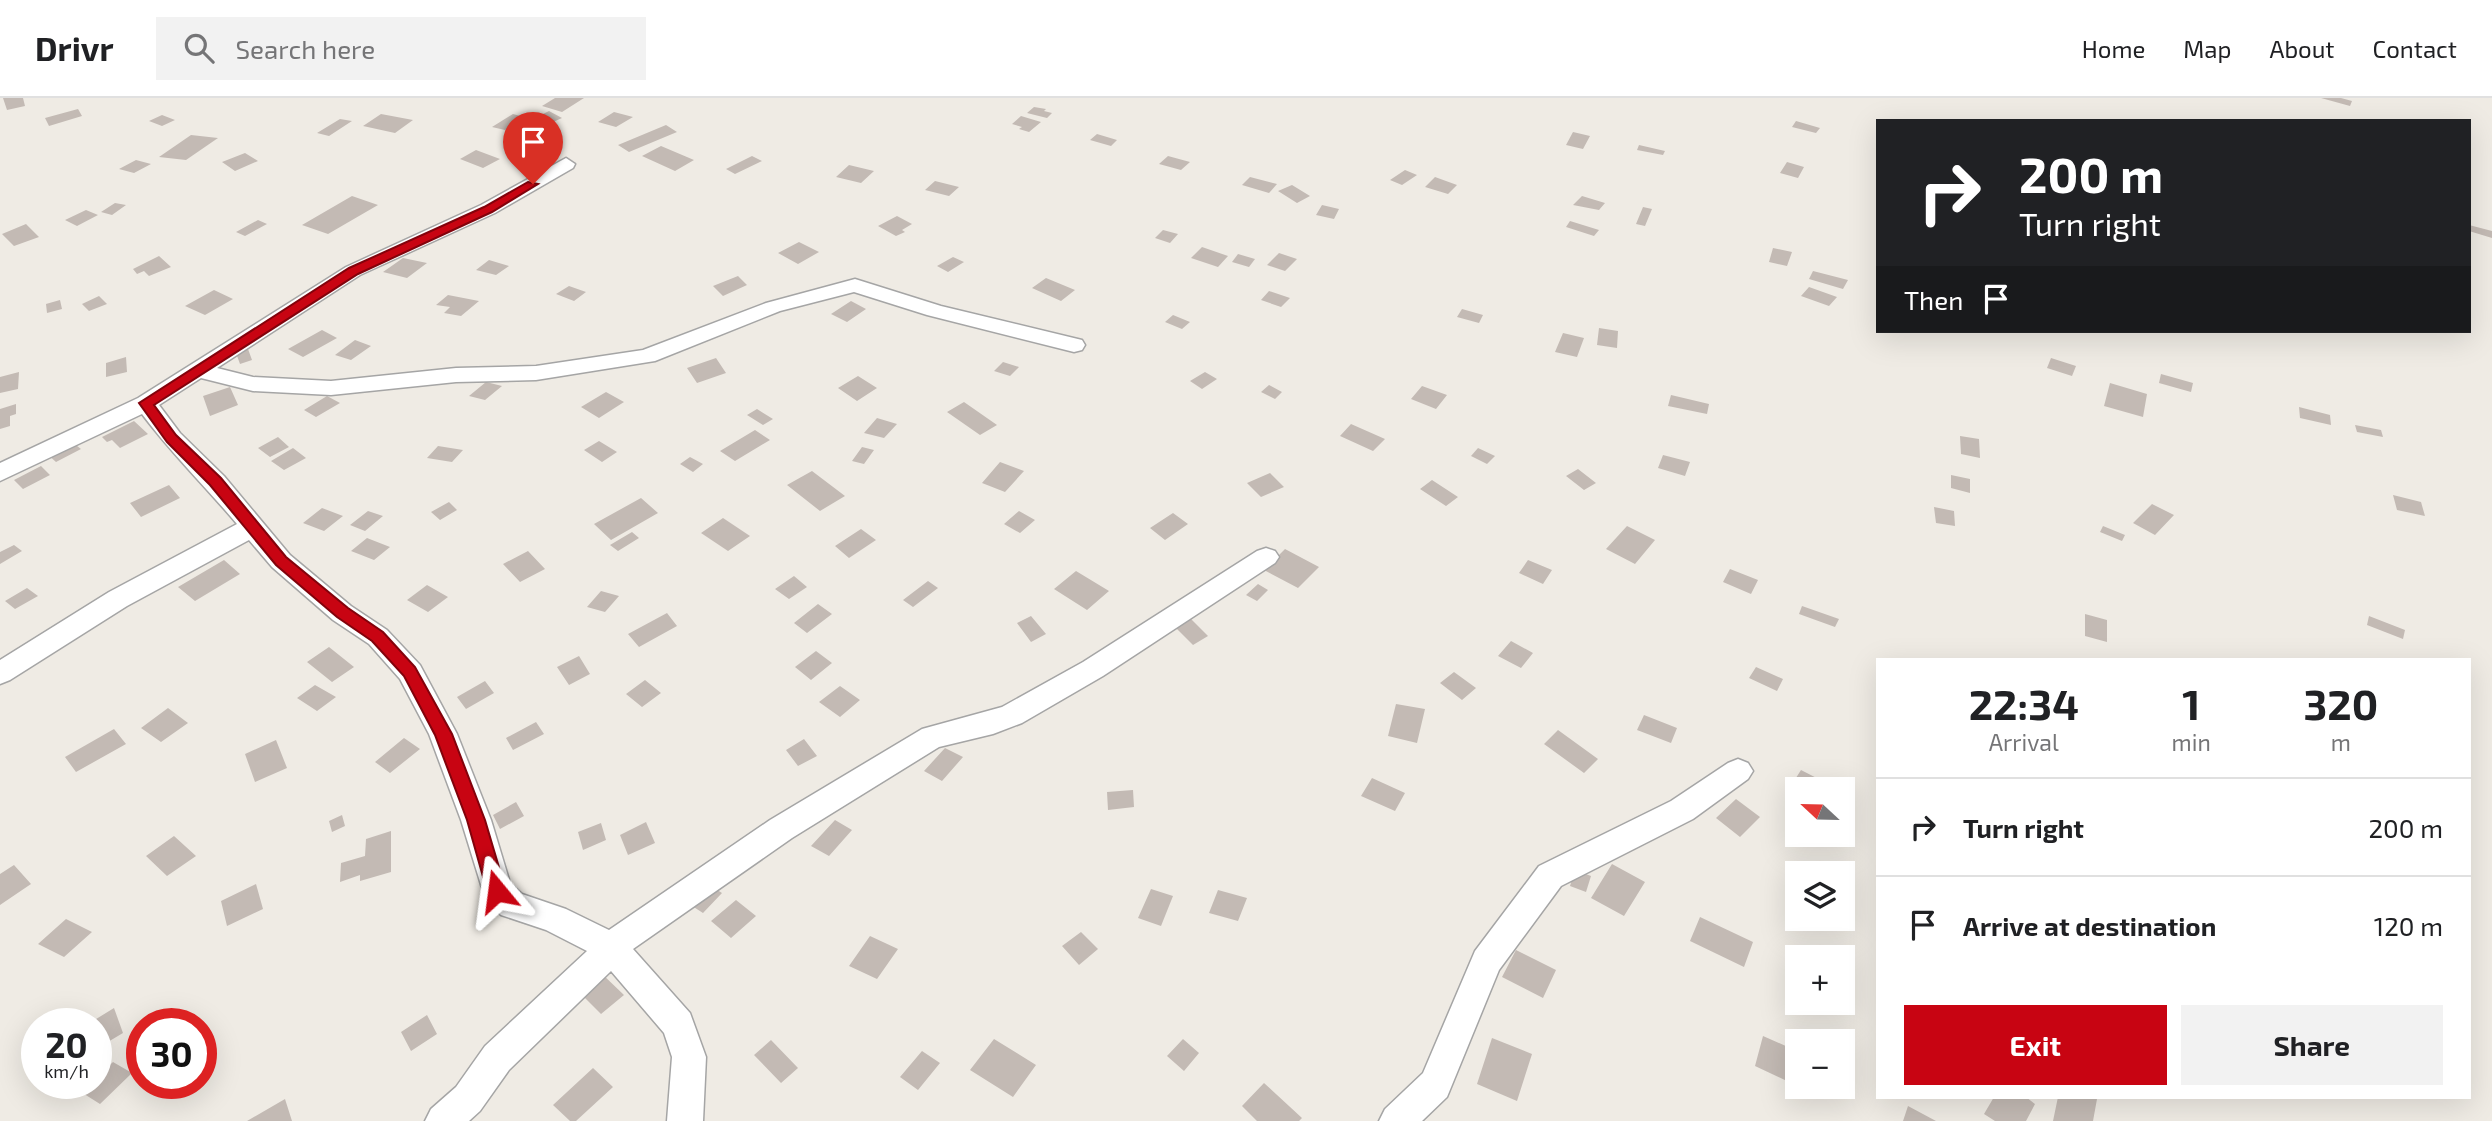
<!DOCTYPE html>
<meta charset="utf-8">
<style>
body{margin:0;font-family:"Exo 2",sans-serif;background:#f2f2f2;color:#202124;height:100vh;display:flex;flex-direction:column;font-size:26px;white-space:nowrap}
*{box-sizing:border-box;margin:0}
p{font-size:23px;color:#757577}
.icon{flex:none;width:38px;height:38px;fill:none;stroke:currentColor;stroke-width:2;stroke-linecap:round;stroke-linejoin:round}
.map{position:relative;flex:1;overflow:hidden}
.sheet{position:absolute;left:1876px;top:560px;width:595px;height:441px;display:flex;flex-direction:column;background:#fff;border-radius:0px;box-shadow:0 7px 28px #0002}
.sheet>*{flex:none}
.guide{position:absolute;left:1876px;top:21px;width:595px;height:214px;border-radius:0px;box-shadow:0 7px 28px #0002;background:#202124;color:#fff;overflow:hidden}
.needle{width:46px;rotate:292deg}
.tools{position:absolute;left:1785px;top:679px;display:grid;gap:14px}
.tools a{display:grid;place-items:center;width:70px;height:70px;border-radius:0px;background:#fff;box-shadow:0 7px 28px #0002;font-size:35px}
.speed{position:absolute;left:21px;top:910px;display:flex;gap:14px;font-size:35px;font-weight:700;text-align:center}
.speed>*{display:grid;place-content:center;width:91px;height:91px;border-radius:50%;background:#fff;box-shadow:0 7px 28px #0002;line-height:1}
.speed small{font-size:18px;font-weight:400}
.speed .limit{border:10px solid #d22;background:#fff;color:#111}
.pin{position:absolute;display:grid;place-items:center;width:60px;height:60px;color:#fff;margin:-72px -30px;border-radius:50% 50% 50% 0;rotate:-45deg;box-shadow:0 0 7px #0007}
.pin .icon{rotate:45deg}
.me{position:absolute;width:77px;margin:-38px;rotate:344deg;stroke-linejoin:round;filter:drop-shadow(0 0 5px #0008)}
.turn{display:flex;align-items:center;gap:24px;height:147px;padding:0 28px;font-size:32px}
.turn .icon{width:91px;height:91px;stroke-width:2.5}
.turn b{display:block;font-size:49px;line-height:60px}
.then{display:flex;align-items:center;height:66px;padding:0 28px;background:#0003;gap:14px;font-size:26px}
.eta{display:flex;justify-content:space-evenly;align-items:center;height:119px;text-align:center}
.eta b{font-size:42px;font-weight:700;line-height:49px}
.primary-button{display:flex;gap:14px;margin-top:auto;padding:14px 28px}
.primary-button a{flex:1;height:80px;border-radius:0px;background:#c80412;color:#fff;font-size:28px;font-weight:700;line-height:80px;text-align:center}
.primary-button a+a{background:#f2f2f2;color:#202124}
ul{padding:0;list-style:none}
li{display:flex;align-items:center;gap:21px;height:98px;padding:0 28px;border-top:2px solid #e0e0e0}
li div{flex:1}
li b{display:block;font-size:26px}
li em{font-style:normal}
header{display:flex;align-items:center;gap:42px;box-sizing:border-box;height:98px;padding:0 35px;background:#fff;border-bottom:2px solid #e0e0e0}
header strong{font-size:33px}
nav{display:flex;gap:38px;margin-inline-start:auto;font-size:24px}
.search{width:490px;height:63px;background:#f2f2f2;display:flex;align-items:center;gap:18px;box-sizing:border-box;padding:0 24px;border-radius:0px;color:#757577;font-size:26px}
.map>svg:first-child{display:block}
.building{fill:#c3bab4}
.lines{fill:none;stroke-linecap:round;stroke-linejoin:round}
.street-casing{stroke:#a5a5a5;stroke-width:3}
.street{fill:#fff;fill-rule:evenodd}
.route{fill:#c80412;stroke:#82030c;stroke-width:2}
</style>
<header>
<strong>Drivr</strong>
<div class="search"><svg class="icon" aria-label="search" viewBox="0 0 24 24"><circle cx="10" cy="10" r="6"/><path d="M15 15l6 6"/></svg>Search here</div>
<nav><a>Home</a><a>Map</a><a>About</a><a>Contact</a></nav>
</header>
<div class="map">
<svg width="2492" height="1023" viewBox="0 0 2492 1023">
<rect width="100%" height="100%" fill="#efebe4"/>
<path class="building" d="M3,0H23L25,8L7,12Z
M555,0H584L562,14L542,8Z
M2321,0H2341L2352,3L2350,8Z
M1034,9L1046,11L1044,13L1052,15L1047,20L1027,15Z
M78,11L82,18L49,28L45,20Z
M549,13L562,20L542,29L529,23Z
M614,14L633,19L616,29L598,24Z
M381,16L413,22L395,35L363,28Z
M513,16L524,19L519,22L526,23L516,30L510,29L505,32L492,29Z
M162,17L175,22L162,28L149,23Z
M1021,18L1041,24L1029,34L1019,31L1022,29L1012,26Z
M340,21L352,23L329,38L317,35Z
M1796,23L1820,30L1816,35L1792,29Z
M666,27L677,34L629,54L618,47Z
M1573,34L1590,38L1583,51L1566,47Z
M1097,36L1117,42L1111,48L1090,42Z
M191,37L218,40L186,62L159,59Z
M1639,47L1665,53L1663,57L1637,52Z
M661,48L694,62L675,73L642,58Z
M476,52L500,61L483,70L460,61Z
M245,55L258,63L235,73L222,64Z
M752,58L762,63L735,76L726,71Z
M1168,58L1190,64L1181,72L1159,66Z
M136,62L151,66L134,75L119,71Z
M1787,64L1804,69L1798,80L1780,75Z
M849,67L874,73L861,85L836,79Z
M1405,72L1417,77L1402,87L1390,82Z
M1250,79L1277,86L1269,95L1242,87Z
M1435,79L1457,87L1448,96L1425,89Z
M935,83L959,89L949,98L925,92Z
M1292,87L1310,98L1297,105L1278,93Z
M352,98L378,107L328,136L302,127Z
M1582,98L1605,105L1599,112L1573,107Z
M115,105L126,107L112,117L101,114Z
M1322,107L1339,111L1334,121L1316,117Z
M1643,109L1652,111L1645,128L1636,126Z
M86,112L98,117L77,128L65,122Z
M897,118L912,126L902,132L905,134L896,138L878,128Z
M258,122L267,126L245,138L236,134Z
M1570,123L1599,132L1594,138L1566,129Z
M26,126L39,139L14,148L2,136Z
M2469,127L2492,133V140L2469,133Z
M1163,132L1178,136L1170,145L1155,140Z
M799,144L819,154L798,166L778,155Z
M1202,149L1228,158L1218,169L1191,160Z
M1773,150L1792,154L1787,168L1769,164Z
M1279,155L1297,161L1285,173L1267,167Z
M1238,156L1255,161L1249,169L1232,164Z
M159,158L171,169L149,178L144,173L137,176L133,171Z
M953,159L964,164L948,174L937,168Z
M403,160L427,165L407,180L383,174Z
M489,162L509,168L496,177L476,172Z
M1813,173L1848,182L1843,191L1809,181Z
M738,178L747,187L723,198L713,188Z
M1046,180L1075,192L1061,203L1032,190Z
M569,188L586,194L574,203L556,196Z
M1809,189L1837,199L1829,208L1801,198Z
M214,192L233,201L205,217L185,208Z
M1269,193L1290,200L1281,209L1261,202Z
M448,197L479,203L461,218L444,215L450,209L436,207Z
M99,198L107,206L89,213L82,206Z
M60,202L62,211L47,215L46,206Z
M851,203L866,211L847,224L831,216Z
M1462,211L1483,217L1479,225L1457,219Z
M1173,217L1190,224L1182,231L1165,224Z
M1599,230L1618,233L1617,250L1597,247Z
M322,232L337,240L303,259L288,251Z
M1563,235L1584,240L1577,259L1555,254Z
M355,242L371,248L351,262L335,257Z
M248,251L252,262L240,266L236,255Z
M126,259L127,274L106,279V265Z
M716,260L726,275L697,285L687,270Z
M2051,260L2076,268L2072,278L2047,270Z
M1003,264L1019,269L1010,278L994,273Z
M19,274L18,291L0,295V279Z
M1205,274L1217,281L1202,291L1190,283Z
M2161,276L2193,285L2191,294L2159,285Z
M858,278L877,290L857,303L838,290Z
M486,284L502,288L485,302L469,298Z
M2110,285L2147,296L2143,319L2104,308Z
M1269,287L1282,294L1275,301L1261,294Z
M1422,288L1447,297L1436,311L1411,301Z
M230,289L238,307L210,318L203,298Z
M606,294L624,304L599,320L581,309Z
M1671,297L1709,306L1707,316L1668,308Z
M327,298L340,305L316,319L304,312Z
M964,304L997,327L980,337L947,314Z
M16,306V316L10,318V328L0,331V311Z
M2299,309L2330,317L2331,327L2300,320Z
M757,311L773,321L763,327L747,317Z
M877,320L897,326L884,340L864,335Z
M134,323L148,336L120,350L112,342L107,344L102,339Z
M1351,326L1385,341L1373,353L1340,338Z
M2355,327L2381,332L2383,339L2357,334Z
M755,332L770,342L735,363L720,353Z
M1960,338L1979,341L1980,360L1961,356Z
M278,339L289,349L270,359L258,350Z
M599,343L617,354L602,364L584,352Z
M72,344L81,351L56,364L47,356Z
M438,348L463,352L452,364L427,360Z
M862,349L874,352L864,366L852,363Z
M293,350L306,360L284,372L271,363Z
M1478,350L1495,358L1487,366L1471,358Z
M1663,357L1690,364L1685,378L1658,370Z
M690,359L703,366L693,374L680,366Z
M1000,364L1024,373L1005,394L982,385Z
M41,368L50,377L23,391L14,382Z
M1578,371L1596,385L1584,392L1566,378Z
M812,373L845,398L820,413L787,387Z
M1270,375L1284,389L1261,399L1247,385Z
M1951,377L1970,381V395L1951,390Z
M1432,382L1458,399L1446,408L1420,391Z
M169,387L180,400L141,419L130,405Z
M2393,397L2421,404L2425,418L2397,412Z
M641,400L658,415L611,442L594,426Z
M449,404L457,412L440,422L431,414Z
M2152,406L2174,417L2155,437L2133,425Z
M1934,409L1954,413L1955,428L1936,425Z
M322,410L343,418L324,433L303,425Z
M368,413L383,418L365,433L350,427Z
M1019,413L1035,422L1020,435L1004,426Z
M1173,415L1188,426L1165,442L1150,430Z
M723,420L750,438L728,453L701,435Z
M1627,428L1655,442L1635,466L1606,451Z
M2103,428L2125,437L2122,443L2100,434Z
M861,431L876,442L849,460L835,448Z
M632,434L639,440L618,453L610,447Z
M367,440L390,449L374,462L351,453Z
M14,447L22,453L0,466V454Z
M1285,451L1319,469L1298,490L1264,472Z
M528,453L545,471L520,484L503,466Z
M224,462L240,476L195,503L178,489Z
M1528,462L1552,472L1543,486L1519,475Z
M1730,471L1758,482L1751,496L1723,484Z
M1076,473L1109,493L1087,512L1054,491Z
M794,478L807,489L789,501L775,491Z
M928,483L938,490L913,509L903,502Z
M1258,486L1268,492L1257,503L1246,497Z
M427,487L448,499L428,514L407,502Z
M27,490L38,498L15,511L5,503Z
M601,493L619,498L605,514L587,509Z
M818,506L832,516L807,535L794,525Z
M1802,508L1839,521L1835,529L1799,516Z
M667,515L677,528L639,549L628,536Z
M2085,516L2107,522V544L2085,538Z
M1031,518L1046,536L1031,544L1017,525Z
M2369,518L2405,532L2403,541L2367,527Z
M1190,520L1208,538L1193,547L1175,529Z
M1511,543L1533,555L1521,570L1498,558Z
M329,549L354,569L332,584L307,564Z
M816,553L832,565L811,582L795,569Z
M579,558L590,576L569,587L557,569Z
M1756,569L1783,581L1777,593L1749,580Z
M1454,574L1476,590L1462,602L1440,585Z
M645,582L661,595L642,609L626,596Z
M485,583L494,595L466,611L457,599Z
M315,587L336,599L317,613L297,600Z
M840,588L860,602L840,619L819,604Z
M1396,606L1425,611L1417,645L1388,638Z
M168,610L188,625L161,644L141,630Z
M1644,617L1677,630L1671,645L1637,632Z
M536,624L544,636L513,652L506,640Z
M114,631L126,646L76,674L65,659Z
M1558,632L1598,661L1584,675L1544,646Z
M404,640L420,651L390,675L375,664Z
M804,641L817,658L798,668L786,652Z
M276,642L287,670L255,684L245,656Z
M945,650L963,659L942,683L924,673Z
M1801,672L1838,691H1797V700L1787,694Z
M1372,680L1405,695L1395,713L1361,698Z
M1133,692L1134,709L1108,712L1107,694Z
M1736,701L1760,719L1740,739L1716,720Z
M516,704L524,718L500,731L493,717Z
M342,717L345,728L332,734L329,723Z
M835,722L852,732L829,758L811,748Z
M646,724L655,745L628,757L620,737Z
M601,725L606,742L583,752L578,734Z
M391,733V774L360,783V777L340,784L341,765L365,758L366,741Z
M174,738L196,758L167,778L146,758Z
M1612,766L1645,784L1624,818L1591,800Z
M14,767L31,786L0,807V776Z
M1575,772L1591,778L1586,794L1570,788Z
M256,786L263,811L227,828L221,803Z
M708,786L722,795L703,815L689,806Z
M1151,791L1173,798L1161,828L1138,820Z
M1218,792L1247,800L1238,823L1209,815Z
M736,802L756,818L731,840L711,823Z
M1700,819L1753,844L1744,869L1690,843Z
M66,821L92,834L64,859L38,846Z
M1081,834L1098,851L1079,867L1062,848Z
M870,838L898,851L877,881L849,868Z
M1516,852L1556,872L1543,900L1502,879Z
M600,874L624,897L601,916L577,892Z
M114,910L123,935L96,951V926H88Z
M427,917L437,936L411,953L401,934Z
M1763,938L1797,953L1789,984L1755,968Z
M1492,940L1532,956L1517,1003L1477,986Z
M994,941L1036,967L1013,999L970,972Z
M1183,941L1199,955L1184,973L1167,958Z
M771,942L798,970L781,985L754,957Z
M922,953L940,965L918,992L900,979Z
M113,964L132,975L100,1006L81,994L90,985H96V980Z
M593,970L613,989L576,1023H570L553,1007Z
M1264,985L1302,1020L1299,1023H1257L1242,1008Z
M1994,999H2026L2035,1006L2026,1023H1995L1984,1016Z
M2058,999L2097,1001L2093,1023H2053Z
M285,1001L292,1023H247Z
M1908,1008L1936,1023H1903Z"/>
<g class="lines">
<g class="street-casing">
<path id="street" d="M566,60L575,66L573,70L495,115L360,177L217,270L253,279L331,283L456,270L536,268L643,252L766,205L855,181L941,208L1082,242L1085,247L1082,252L1074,254L927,217L854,194L780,213L655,263L536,282L456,284L331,297L253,293L201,280L159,307L180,335L224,378L290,457L351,508L387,532L420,567L457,636L491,722L510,785L522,796L566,811L609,832L770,722L922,631L1002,609L1083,564L1257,453L1266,450L1275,453L1279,459L1275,465L1103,578L1022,625L993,636L939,649L792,740L633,851L690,915L706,959L703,1023H667L672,959L664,935L611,873L509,972L480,1013L469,1023H425L431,1011L456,989L485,948L587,853L546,832L501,817L486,803L461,722L429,636L400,581L369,546L333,522L272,469L249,442L127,508L10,582L0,586V562L109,494L237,426C206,389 171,355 142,316L0,383V365L138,300L346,169L481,107Z
M1738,661L1748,665L1753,673L1748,681L1693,721L1561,788L1499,872L1447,999L1422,1023H1379L1385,1011L1423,975L1475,853L1539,768L1671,703L1728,665Z"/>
</g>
<use href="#street" class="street"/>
</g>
<path class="route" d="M528,84L538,86L492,114L358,176L154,307L176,337L221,380L286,459L348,510L383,534L415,569L452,636L485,722L506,793L504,799L497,802L490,799L487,793L467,722L435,637L404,578L372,543L337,519L276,467L210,387L167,344L139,305L349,170L484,109Z"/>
</svg>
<div class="tools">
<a><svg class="needle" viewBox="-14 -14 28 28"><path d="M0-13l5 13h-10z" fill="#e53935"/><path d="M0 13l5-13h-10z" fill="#757577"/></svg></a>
<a><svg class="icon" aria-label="layers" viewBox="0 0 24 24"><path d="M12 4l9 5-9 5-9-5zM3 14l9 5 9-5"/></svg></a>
<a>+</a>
<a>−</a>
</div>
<div class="speed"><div>20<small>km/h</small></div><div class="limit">30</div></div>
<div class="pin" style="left:533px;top:86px;background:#d93025"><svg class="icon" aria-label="arrive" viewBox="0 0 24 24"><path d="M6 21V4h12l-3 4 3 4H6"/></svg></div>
<svg class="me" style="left:497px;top:793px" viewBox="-20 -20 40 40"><path d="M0-17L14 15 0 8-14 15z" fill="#c80412" stroke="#fff" stroke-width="4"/></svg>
<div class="guide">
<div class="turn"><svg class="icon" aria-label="right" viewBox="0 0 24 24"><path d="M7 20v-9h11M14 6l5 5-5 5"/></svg><div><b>200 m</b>Turn right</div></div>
<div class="then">Then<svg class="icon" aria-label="arrive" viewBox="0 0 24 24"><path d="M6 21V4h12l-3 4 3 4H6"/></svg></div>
</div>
<section class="sheet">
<div class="eta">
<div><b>22:34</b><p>Arrival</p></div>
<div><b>1</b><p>min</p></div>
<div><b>320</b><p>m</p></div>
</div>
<ul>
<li><svg class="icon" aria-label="right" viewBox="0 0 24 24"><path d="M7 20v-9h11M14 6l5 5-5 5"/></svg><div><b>Turn right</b></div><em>200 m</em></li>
<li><svg class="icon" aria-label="arrive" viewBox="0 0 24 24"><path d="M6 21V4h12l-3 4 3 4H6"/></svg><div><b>Arrive at destination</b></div><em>120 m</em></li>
</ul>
<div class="primary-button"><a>Exit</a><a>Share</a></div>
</section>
</div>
